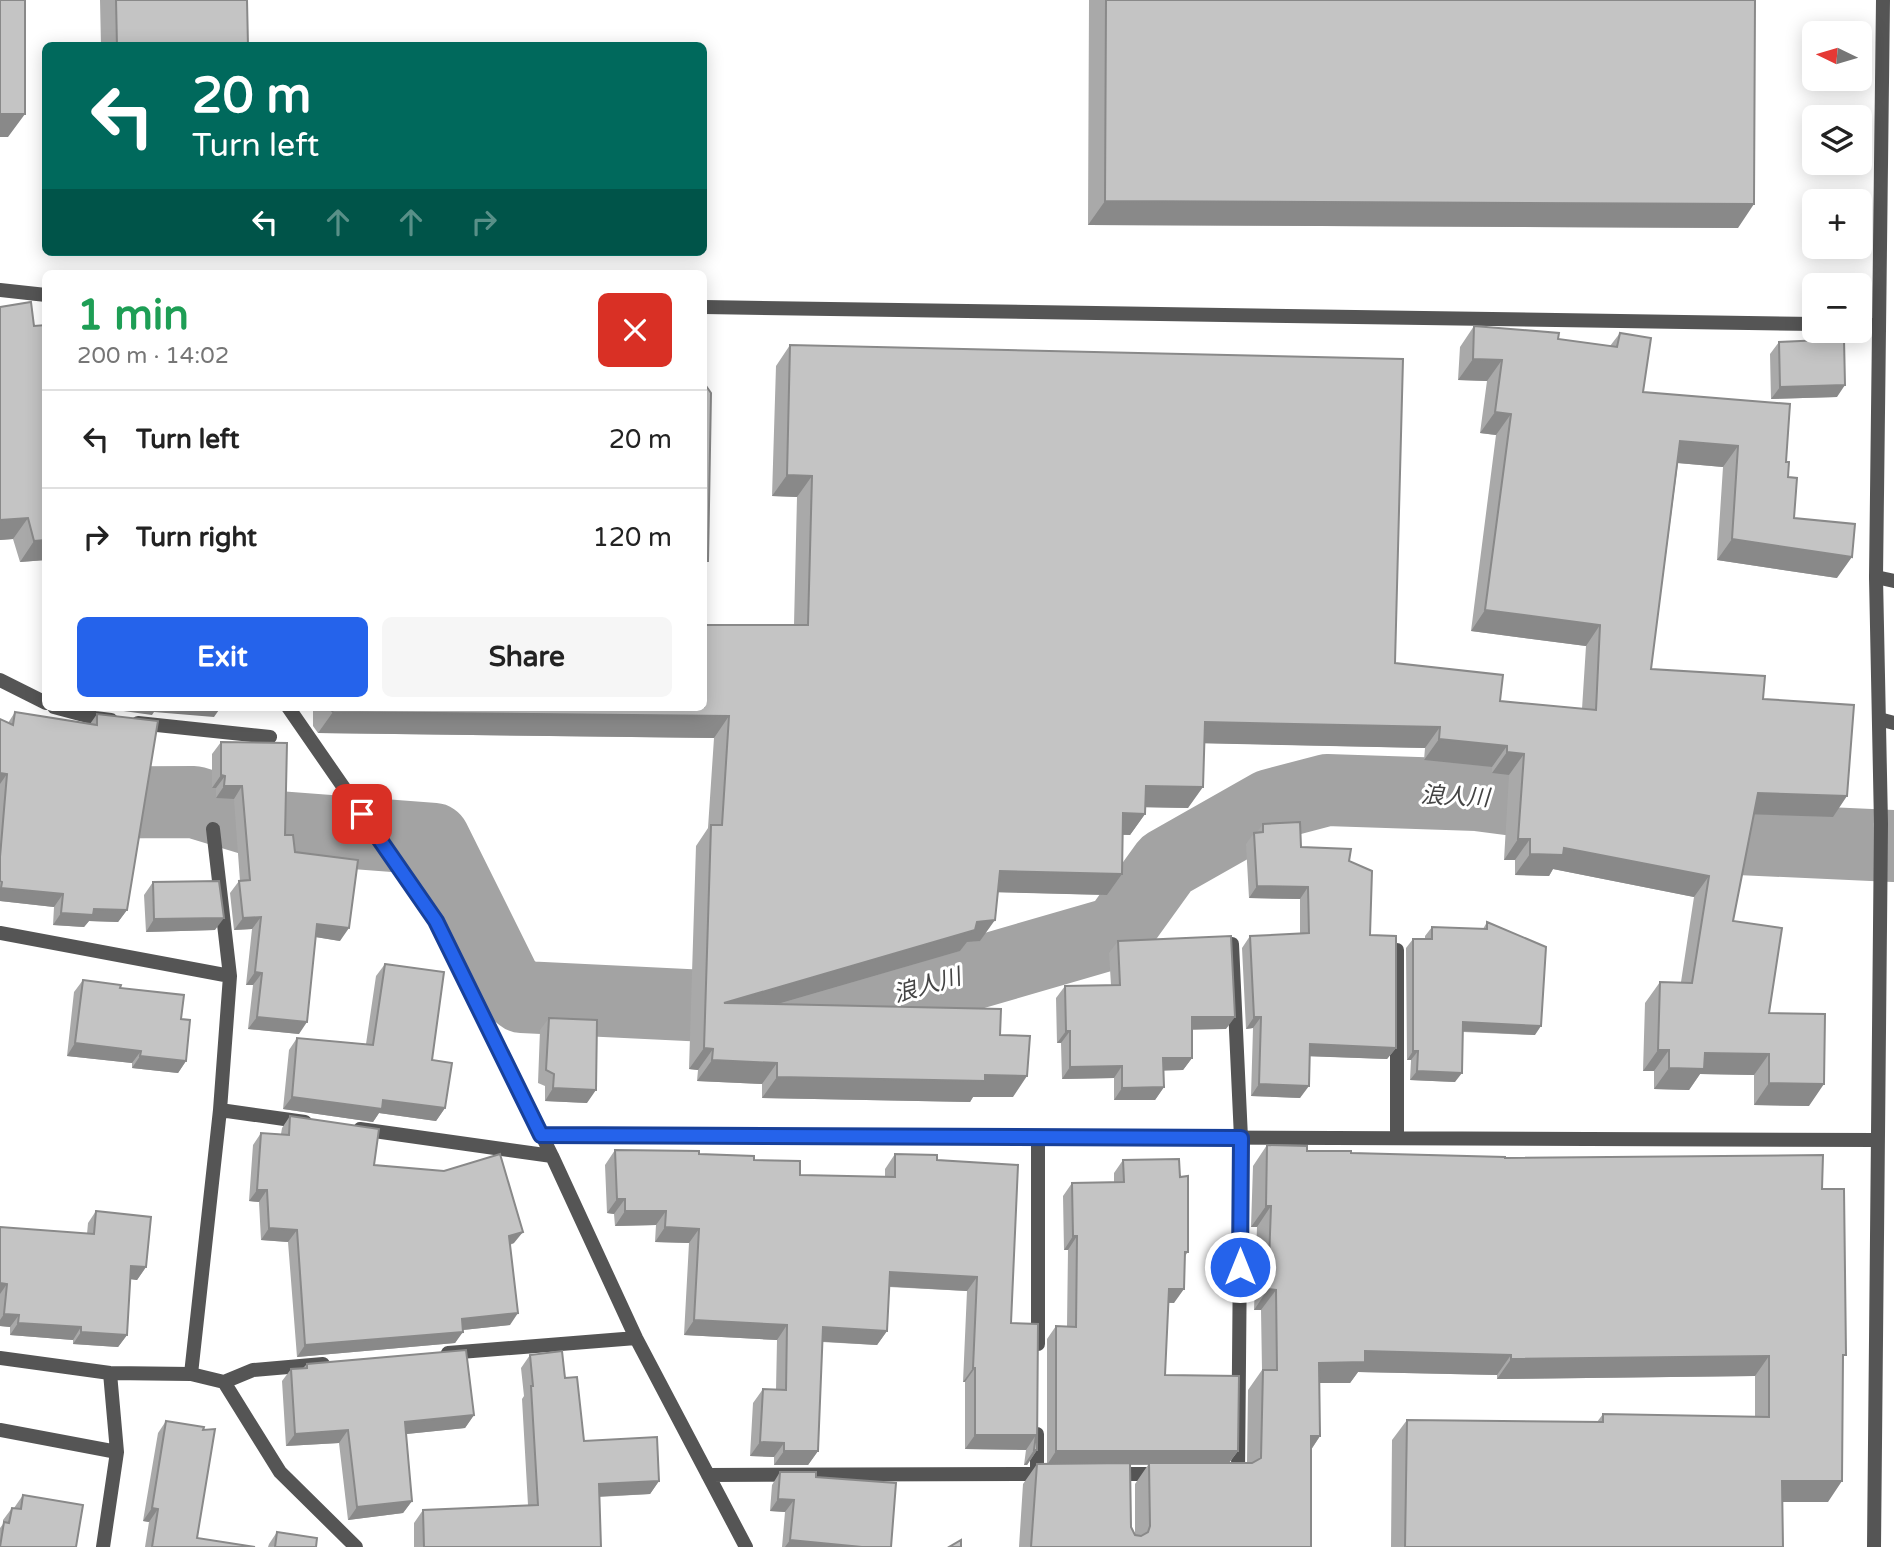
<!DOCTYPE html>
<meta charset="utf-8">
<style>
body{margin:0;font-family:"Varela Round","Noto Sans JP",sans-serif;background:#f6f6f6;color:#222;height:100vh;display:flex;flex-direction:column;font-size:26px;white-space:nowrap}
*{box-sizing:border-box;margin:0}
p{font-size:23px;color:#767676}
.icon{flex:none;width:38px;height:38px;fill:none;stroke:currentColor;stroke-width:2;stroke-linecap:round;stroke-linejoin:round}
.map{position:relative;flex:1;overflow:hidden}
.panel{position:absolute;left:42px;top:270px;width:665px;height:441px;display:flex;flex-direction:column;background:#fff;border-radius:10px;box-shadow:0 4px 18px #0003}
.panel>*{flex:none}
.top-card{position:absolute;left:42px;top:42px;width:665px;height:214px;border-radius:10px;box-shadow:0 4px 18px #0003;background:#00695c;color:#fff;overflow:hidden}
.needle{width:46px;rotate:275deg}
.buttons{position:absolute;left:1802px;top:21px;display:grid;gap:14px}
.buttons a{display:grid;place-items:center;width:70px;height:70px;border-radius:10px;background:#fff;box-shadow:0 4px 18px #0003;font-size:35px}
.pin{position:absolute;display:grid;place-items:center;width:60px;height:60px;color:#fff;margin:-30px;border-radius:14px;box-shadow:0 4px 10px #0006}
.me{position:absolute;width:77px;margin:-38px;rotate:0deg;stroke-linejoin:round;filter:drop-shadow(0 0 5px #0008)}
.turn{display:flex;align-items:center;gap:24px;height:147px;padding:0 35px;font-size:32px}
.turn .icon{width:91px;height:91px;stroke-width:2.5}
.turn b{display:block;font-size:49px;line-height:60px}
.lanes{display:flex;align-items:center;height:66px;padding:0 35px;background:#0003;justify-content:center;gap:35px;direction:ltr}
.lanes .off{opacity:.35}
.round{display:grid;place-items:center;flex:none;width:74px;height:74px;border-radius:10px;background:#f6f6f6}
.summary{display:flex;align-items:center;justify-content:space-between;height:119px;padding:0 35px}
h1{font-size:42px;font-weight:700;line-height:52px;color:#1e9e55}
.button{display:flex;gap:14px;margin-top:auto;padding:14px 35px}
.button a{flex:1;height:80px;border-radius:10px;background:#2563eb;color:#fff;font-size:28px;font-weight:700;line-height:80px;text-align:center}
.button a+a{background:#f6f6f6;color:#222}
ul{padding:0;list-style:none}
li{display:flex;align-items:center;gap:21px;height:98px;padding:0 35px;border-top:2px solid #e0e0e0}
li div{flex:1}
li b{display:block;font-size:26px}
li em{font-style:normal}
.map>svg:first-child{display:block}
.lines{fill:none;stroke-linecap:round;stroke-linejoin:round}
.river{stroke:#a3a3a3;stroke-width:72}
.minor{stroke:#555;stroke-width:14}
.tertiary{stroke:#555;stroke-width:14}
.wall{fill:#a9a9a9;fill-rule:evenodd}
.shaded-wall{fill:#898989}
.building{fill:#c4c4c4;stroke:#898989;stroke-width:2}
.route-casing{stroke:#184099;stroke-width:18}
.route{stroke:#2563eb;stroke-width:12}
.labels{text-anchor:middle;stroke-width:6;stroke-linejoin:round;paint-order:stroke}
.water-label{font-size:23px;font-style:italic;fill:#444;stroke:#fff}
</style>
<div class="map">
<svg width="1894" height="1547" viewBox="0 0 1894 1547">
<rect width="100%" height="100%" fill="#fff"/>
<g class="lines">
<path class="river" d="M0,803L194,802L276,827L434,839L506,984L522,997L830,1012L917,990L1117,932L1166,864L1270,805L1327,790L1477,795L1584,809L1739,839L1894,846"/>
<path class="minor" d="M1876,577L1894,581
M0,680L46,703
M54,707L95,718L111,720
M288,707L436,921L552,1156L636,1338L746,1547
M1879,719L1894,723
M138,723L270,737
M0,933L230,976
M1397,950V1138
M220,1110L305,1122
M360,1129L552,1156
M541,1135L1877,1140
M1038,1344V1137
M448,1353L636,1338
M0,1358L110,1373L191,1374L224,1382L253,1370L323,1364
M191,1374L220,1110L230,976L213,829
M224,1382L280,1472L356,1547
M0,1430L117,1452
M1112,1474H1158
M1231,1474H1238L1241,1138L1232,944
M708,1475L1046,1474
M1037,1475V1434
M103,1547L117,1452L110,1373"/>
<path class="tertiary" d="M0,290L46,295
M704,307L1815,324
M1860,325H1879
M1874,1547L1881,824L1876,577L1883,0"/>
</g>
<path class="wall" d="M100,0H247L248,46H101Z
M1089,0H1755L1738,228L1088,225Z
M0,307L46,560L20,562L13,539L0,540Z
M1474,326L1558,339L1610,346L1620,333L1643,392L1786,462L1794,518L1837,578L1717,560L1723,467L1678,463L1651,669L1763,699L1833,817L1754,814L1733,921L1769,1013L1809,1106L1754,1105V1075L1700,1074L1689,1090L1654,1089V1071H1643L1645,1003L1660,982H1681L1694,897L1553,869L1549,876L1515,875V860H1504L1509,775L1492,773V767L1424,760L1425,748L1205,743L1188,808L1145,807V814L1130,835H1123L1107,895L998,892L980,941L967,942L960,951L778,1004L1000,1035L1013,1097H973L970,1102L762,1098V1084L697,1081L698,1070L689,1069L696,846L708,828L714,738L318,733L313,726V707H704L794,625L797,497L772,496L776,366L790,345L1395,663L1500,701L1582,709L1586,646L1471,631L1496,435L1480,433L1487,381L1458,380L1460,347Z
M1779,342L1837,397L1771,399L1770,354Z
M15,712L90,724L97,714L127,910L118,922L89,921L84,927L53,925L54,907L0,901V719L8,723Z
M221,742L285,835L340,941L316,937L299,1034L248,1029L253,985H246L252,929L234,930L230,893L239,881H240L234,799L216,798V788H212V754Z
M1263,824L1301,847L1349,861L1370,935L1396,1048L1387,1059L1309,1056L1300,1098L1251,1096L1253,1028L1246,1029L1242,948L1250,936L1300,934V899L1249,898L1246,844L1254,833L1257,832Z
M153,882L215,930L146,932L144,895Z
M1487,922L1535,1035L1463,1032L1455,1082L1410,1080L1411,1060H1407L1406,948L1413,939H1425V936L1432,927L1483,929Z
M1118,941L1226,1029H1192V1058L1183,1070H1164V1087L1155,1100H1114V1078L1062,1079L1061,1043H1057L1056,998L1065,986L1111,985L1109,953Z
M385,964L432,1060L445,1108L436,1121L379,1113L373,1122L283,1109L289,1050L297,1038L366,1044L376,976Z
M83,980L120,988L186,1061L178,1073L132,1068V1063L67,1056L74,992Z
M549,1018L587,1103L545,1101V1086L538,1083L540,1030Z
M290,1116L374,1165L514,1243L510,1245V1325L463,1330L455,1343L297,1357L288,1242L261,1240L259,1202L249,1201L253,1145L261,1133L281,1134L282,1128Z
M1267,1145L1307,1151L1505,1158L1822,1189L1843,1360L1828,1502H1782L1783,1547H1391L1392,1440L1407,1420L1597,1422L1603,1414L1755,1417V1376L1497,1379V1375L1358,1372L1350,1383H1320V1436L1311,1450V1547H1019L1023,1484L1037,1464H1047V1339L1056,1326H1067L1068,1250H1064L1063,1196L1072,1183L1114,1182V1173L1123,1160L1180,1177L1188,1252L1185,1256L1174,1303H1168L1165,1375L1238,1451L1229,1463H1247L1248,1390L1262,1370L1261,1310H1254L1257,1227H1251L1253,1166ZM1130,1465H1148L1135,1484V1535L1131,1527Z
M615,1150L699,1154L754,1160L800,1175L885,1177V1169L895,1154L937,1160L1011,1323L1038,1324L1037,1450L1027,1465H1024L1026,1450L965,1449V1382H963L967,1291L889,1287L887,1331L877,1345L822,1342L818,1451L808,1465H774V1457L750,1456L753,1403L763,1389L776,1390L777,1340L684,1335L689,1243L655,1242L656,1225L615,1226L614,1214L607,1213L605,1165Z
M96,1211L146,1267L137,1280L130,1279L127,1335L118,1347L73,1344V1340L10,1335V1327L0,1326V1227L87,1234L88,1223Z
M530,1355L565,1378L584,1441L659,1481L650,1494L599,1497L601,1547H414V1523L423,1510L528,1505L522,1399L524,1396L521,1368Z
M307,1364L474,1415L465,1428L406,1434L412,1501L403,1513L348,1520L339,1443L286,1446L282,1381L291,1369L303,1368Z
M166,1421L197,1538L255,1547H145L149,1522L143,1521L158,1433Z
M780,1472L891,1547H782L785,1512L770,1511L772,1485Z
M23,1495L83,1505L0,1547V1528L3,1524V1520L12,1508H14Z
M277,1532L316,1547H268L269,1544Z"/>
<path class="shaded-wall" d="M0,114H25L8,137H0Z
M1105,201L1754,204L1738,228L1088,225Z
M1473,359L1502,360L1487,381L1458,380Z
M1845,385L1837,397L1771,399L1780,387Z
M1495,412L1511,414L1496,435L1480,433Z
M1680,441L1738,446L1723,467L1666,462Z
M787,475L812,476L797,497L772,496Z
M28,518L13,539L0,540V520Z
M1732,539L1852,557L1837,578L1717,560Z
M46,540V560L20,562L34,541Z
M1485,610L1600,625L1586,646L1471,631Z
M95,707H221L214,717L154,712L152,715Z
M333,712L729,716L714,738L318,733Z
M1205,722L1440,727L1425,748L1190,743Z
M1439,739L1507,746L1492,767L1424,760Z
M1507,752L1524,754L1509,775L1492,773Z
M0,773L7,774L0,784Z
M221,775L225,776L216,788H212Z
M224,786H242L234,799L216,798Z
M1146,786L1203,787L1188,808L1131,807Z
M1758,793L1847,796L1833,817L1743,814Z
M1123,813L1145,814L1130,835L1109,834Z
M1518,839H1530L1515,860H1504Z
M1564,848L1709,876L1694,897L1553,869L1549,876L1515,875L1530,854Z
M1000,871L1122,874L1107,895L985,892Z
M1257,886L1308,887L1300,899L1249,898Z
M1,888L63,894L54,907L0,901V889Z
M94,909L127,910L118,922L89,921L84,927L53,925L61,913Z
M261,917L252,929L234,930L243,918Z
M224,918L215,930L146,932L154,919Z
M995,920L980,941L967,942L960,951L709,1024L724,1003L977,922Z
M317,924L349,928L340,941L309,936Z
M255,972L262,973L253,985H246Z
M257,1017L307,1022L299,1034L248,1029Z
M1192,1017H1235L1226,1029L1183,1030Z
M1254,1017H1261L1253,1028L1246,1029Z
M1463,1022L1541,1026L1535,1035L1457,1031Z
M1066,1031H1070L1061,1043H1057Z
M75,1043L141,1051L132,1063L67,1056Z
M1310,1044L1396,1048L1387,1059L1302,1056Z
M704,1048L713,1049L698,1070L689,1069Z
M1658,1050H1669L1654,1071H1643Z
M1413,1051H1418L1411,1060H1407Z
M1705,1053L1769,1054L1754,1075L1700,1074L1689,1090L1654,1089L1669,1068Z
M140,1056L186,1061L178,1073L132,1068Z
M1163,1058H1192L1183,1070L1155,1071Z
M712,1060L777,1063L762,1084L697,1081Z
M1122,1066L1114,1078L1062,1079L1070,1067Z
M1417,1071L1462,1073L1455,1082L1410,1080Z
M985,1075L1027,1076L1013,1097H973L970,1102L762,1098L777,1077Z
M1769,1083L1824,1084L1809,1106L1754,1105Z
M1259,1084L1309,1086L1300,1098L1251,1096Z
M1164,1087L1155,1100H1114L1122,1088Z
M553,1088L596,1090L587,1103L545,1101Z
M292,1097L383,1100L445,1108L436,1121L379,1113L373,1122L283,1109Z
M257,1190H267L259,1202L249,1201Z
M617,1199H625L614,1214L607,1213Z
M1266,1206H1271L1257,1227H1251Z
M625,1211H666L656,1225L615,1226Z
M665,1227L699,1229L689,1243L655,1242Z
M269,1228L297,1230L288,1242L261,1240Z
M523,1232L514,1243L501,1247L509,1236Z
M1073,1236H1077L1068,1250H1064Z
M131,1266L146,1267L137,1280L122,1278Z
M890,1272L977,1277L967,1291L880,1286Z
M0,1283L7,1284L0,1294Z
M1169,1289H1184L1174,1303L1159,1302Z
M1268,1289L1276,1290L1261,1310H1254Z
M518,1313L510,1325L453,1331L462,1319Z
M4,1314L19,1315L10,1327L0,1326V1320Z
M694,1320L787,1325L777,1340L684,1335Z
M18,1323L81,1327L73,1340L10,1335Z
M823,1327L887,1331L877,1345L813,1341Z
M81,1332L127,1335L118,1347L73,1344Z
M463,1332L455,1343L297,1357L305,1345Z
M1365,1351L1511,1355L1497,1375L1358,1372L1350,1383H1305L1319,1363Z
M1769,1356L1755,1376L1497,1379L1511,1359Z
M973,1368H975L965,1382H963Z
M474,1415L465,1428L397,1435L405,1422Z
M348,1430L339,1443L286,1446L295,1434Z
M975,1435H1036L1026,1450L965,1449Z
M1311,1436H1320L1306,1457Z
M760,1442L784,1443L774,1457L750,1456Z
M1034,1450H1037L1027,1465H1024Z
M784,1451H818L808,1465H774Z
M1056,1451H1238L1228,1464L1047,1465Z
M659,1481L650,1494L589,1497L599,1484Z
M1782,1481H1842L1828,1502H1767Z
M778,1499L794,1500L785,1512L770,1511Z
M412,1501L403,1513L348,1520L357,1507Z
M152,1508L158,1509L149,1522L143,1521Z
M790,1540L862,1547H785Z"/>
<path class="building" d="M0,0H25V114H0Z
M116,0H247L248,46H117Z
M1106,0H1755L1754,204L1105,201Z
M31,302L34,326L46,325V540L34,541L28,518L0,520V307Z
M1474,326L1559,333L1558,339L1617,347L1620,333L1651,338L1643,392L1790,404L1786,462H1789L1788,477L1797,478L1794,518L1855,524L1852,557L1732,539L1738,446L1680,441L1651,669L1765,676L1763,699L1854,705L1847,796L1758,793L1733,921L1782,928L1769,1013L1825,1014L1824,1084L1769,1083V1054L1705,1053L1704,1069L1669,1068V1050H1658L1660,982L1692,983L1709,876L1564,848L1563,855L1530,854V839H1518L1524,754L1507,752V746L1439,739L1440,727L1205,722L1203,787L1146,786L1145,814L1123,813L1122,874L1000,871L995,920L977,922L975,930L724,1003L1001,1009L1000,1035L1030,1036L1027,1076L985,1075V1081L777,1077V1063L712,1060L713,1049L704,1048L711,825H722L729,716L333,712L329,707H704V625H808L812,476L787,475L790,345L1403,359L1395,663L1503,675L1500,701L1596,710L1600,625L1485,610L1511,414L1495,412L1502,360L1473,359Z
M1844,339L1845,385L1780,387L1779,342Z
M704,383L711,393L708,561H704Z
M15,712L97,725V714L158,721L127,910L94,909L93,915L61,913L63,894L1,888L2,882L0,881V857L7,774L0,773V719L13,725Z
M221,742L287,743L285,835H293L295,852L358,860L349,928L317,924L307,1022L257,1017L262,973L255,972L261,917L243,918L239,881L250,880L242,786H224L225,776L221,775Z
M1300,822L1301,847L1351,849L1349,861L1372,871L1370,935L1396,936V1048L1310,1044L1309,1086L1259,1084L1261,1017H1254L1250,936L1309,933L1308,887L1257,886L1254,833L1263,832V824Z
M219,881L224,918L154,919L153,882Z
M1487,922L1546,947L1541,1026L1463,1022L1462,1073L1417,1071L1418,1051H1413V939H1432V927L1487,929Z
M1231,936L1235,1017H1192V1058H1163L1164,1087L1122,1088V1066L1070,1067V1031H1066L1065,986L1120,985L1118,941Z
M385,964L444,972L432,1060L452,1063L445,1108L383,1100L382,1109L292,1097L297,1038L373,1045Z
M83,980L121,985L120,988L184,995L181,1019L190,1020L186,1061L140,1056L141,1051L75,1043Z
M549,1018L597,1020L596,1090L553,1088L554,1074L546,1070Z
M290,1116L379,1129L374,1165L444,1171L500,1154L523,1232L509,1236L518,1313L462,1319L463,1332L305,1345L297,1230L269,1228L267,1190H257L261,1133L289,1135Z
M1267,1145L1307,1146V1151H1351V1153L1505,1157V1158L1823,1155L1822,1189H1844L1846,1355H1843L1842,1481H1782L1783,1547H1405L1407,1420L1603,1422V1414L1769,1417V1356L1511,1359V1355L1365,1351V1362L1319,1363L1320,1436H1311V1547H1031L1037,1464L1130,1463L1131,1527L1135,1535L1141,1536L1148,1532L1150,1526L1149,1463H1252L1261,1458L1263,1370H1277L1276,1290L1268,1289L1271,1206H1266Z
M615,1150L699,1151V1154L754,1156V1160L800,1161V1175L895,1177V1154L937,1155V1160L1018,1165L1011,1323L1038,1324L1037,1450H1034L1036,1435H975V1368H973L977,1277L890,1272L887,1331L823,1327L818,1451H784V1443L760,1442L763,1389L786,1390L787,1325L694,1320L699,1229L665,1227L666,1211H625V1199H617Z
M1179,1159L1180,1177L1188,1176V1252H1185L1184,1289H1169L1165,1375L1239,1376L1238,1451H1056V1326L1076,1327L1077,1236H1073L1072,1183L1124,1182L1123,1160Z
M96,1211L151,1217L146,1267L131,1266L127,1335L81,1332V1327L18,1323L19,1315L4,1314L7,1284L0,1283V1227L94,1234Z
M466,1350L474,1415L405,1422L412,1501L357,1507L348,1430L295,1434L291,1369L307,1368V1364Z
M562,1351L565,1378L577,1377L584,1441L657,1437L659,1481L599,1484L601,1547H424L423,1510L538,1505L531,1386H533L530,1355Z
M166,1421L204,1427L203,1430L215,1429L197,1538L255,1547H152L158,1509L152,1508Z
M780,1472H816V1477L896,1483L891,1547H862L790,1540L794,1500L778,1499Z
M23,1495L83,1505L76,1547H0L4,1522L9,1523L12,1508L21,1509Z
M277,1532L317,1538L316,1547H275Z
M961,1540V1547H949Z"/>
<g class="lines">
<g class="route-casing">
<path id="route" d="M362,814L436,921L541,1135L1241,1138L1240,1267"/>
</g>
<use href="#route" class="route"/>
</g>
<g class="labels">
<g class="water-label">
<text transform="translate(1455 796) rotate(3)" y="8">浪人川</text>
<text transform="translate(927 985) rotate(-16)" y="8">浪人川</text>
</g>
</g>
</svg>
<div class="buttons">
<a><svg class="needle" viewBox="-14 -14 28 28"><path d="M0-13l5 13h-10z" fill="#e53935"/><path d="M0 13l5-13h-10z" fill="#767676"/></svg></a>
<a><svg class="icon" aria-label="layers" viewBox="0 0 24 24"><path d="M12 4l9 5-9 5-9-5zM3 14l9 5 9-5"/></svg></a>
<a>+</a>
<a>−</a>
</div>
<div class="pin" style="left:362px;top:814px;background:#d93025"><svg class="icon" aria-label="arrive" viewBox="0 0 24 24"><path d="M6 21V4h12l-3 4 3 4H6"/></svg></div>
<svg class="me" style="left:1240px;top:1267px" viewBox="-20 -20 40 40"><circle r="17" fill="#2563eb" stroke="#fff" stroke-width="3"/><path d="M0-11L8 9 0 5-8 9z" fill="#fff"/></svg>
<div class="top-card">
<div class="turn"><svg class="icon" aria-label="left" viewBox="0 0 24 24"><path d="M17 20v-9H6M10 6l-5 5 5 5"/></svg><div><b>20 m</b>Turn left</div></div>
<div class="lanes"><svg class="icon" aria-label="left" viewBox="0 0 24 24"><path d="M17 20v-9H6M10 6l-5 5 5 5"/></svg><svg class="icon off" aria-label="ahead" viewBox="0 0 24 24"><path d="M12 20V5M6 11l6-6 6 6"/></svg><svg class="icon off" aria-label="ahead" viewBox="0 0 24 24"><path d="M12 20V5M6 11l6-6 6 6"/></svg><svg class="icon off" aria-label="right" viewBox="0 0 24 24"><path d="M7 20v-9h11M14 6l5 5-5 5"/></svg></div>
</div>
<section class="panel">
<div class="summary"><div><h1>1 min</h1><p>200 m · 14:02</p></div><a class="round" style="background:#d93025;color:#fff"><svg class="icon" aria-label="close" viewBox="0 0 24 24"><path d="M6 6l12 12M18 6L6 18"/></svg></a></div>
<ul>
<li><svg class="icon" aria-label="left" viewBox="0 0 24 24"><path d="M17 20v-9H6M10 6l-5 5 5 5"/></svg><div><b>Turn left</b></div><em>20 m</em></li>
<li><svg class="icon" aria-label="right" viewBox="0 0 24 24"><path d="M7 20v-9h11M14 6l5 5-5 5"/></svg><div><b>Turn right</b></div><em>120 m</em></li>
</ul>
<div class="button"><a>Exit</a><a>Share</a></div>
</section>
</div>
